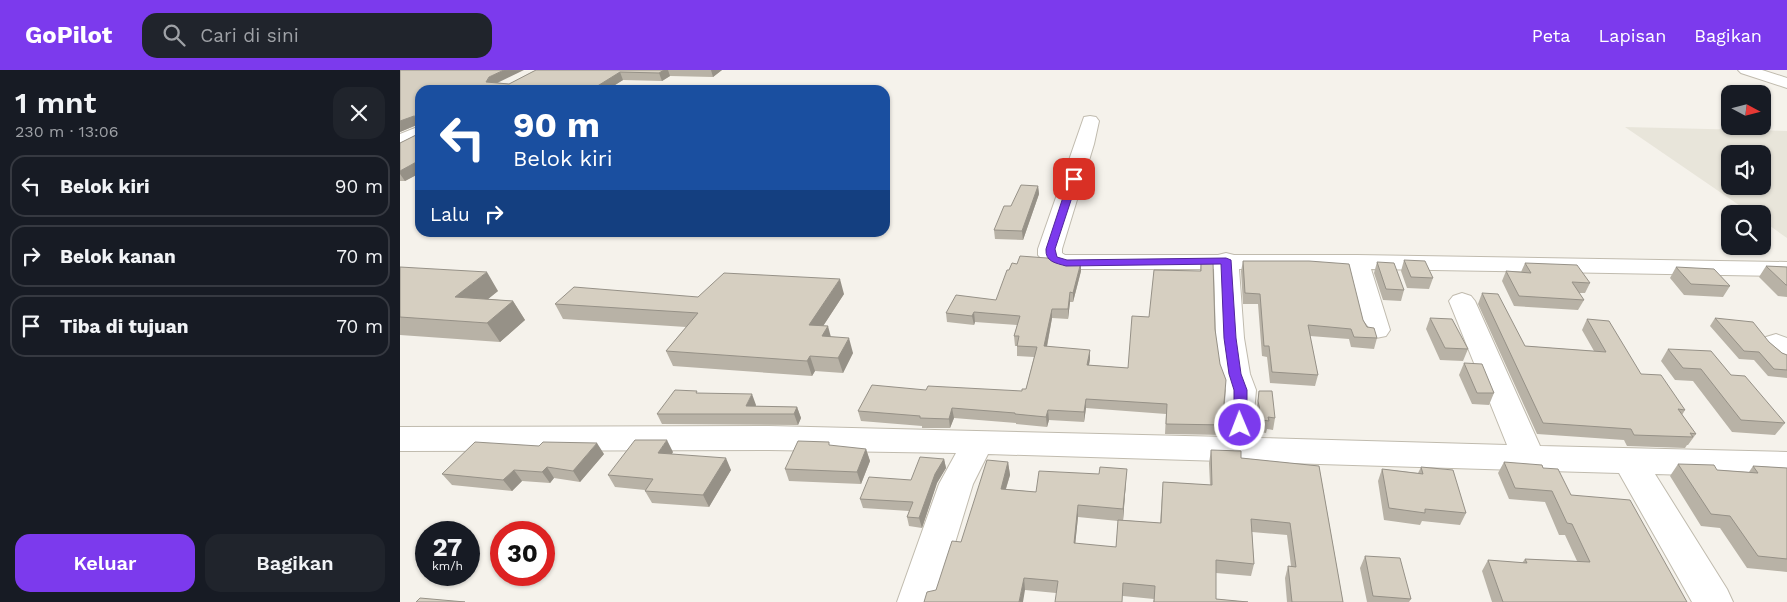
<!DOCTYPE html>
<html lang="id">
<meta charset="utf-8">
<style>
body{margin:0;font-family:"Work Sans",sans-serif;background:#20242c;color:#f1f3f6;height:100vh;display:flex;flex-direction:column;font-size:19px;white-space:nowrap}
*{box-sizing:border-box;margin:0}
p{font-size:16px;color:#9ea1a6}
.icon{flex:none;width:28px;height:28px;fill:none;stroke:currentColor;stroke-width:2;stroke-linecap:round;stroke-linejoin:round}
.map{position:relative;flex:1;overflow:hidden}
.panel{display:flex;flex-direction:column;background:#171b24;width:400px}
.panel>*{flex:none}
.top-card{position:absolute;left:15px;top:15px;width:475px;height:152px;border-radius:15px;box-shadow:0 1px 4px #0004;background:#1a4fa0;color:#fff;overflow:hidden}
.needle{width:32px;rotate:97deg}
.buttons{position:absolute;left:1321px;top:15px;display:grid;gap:10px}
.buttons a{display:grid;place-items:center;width:50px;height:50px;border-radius:10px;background:#171b24;box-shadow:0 1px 4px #0004;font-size:25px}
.speed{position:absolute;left:15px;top:451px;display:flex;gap:10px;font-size:25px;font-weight:700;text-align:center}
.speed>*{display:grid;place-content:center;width:65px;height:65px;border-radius:50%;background:#171b24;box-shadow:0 1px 4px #0004;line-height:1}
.speed small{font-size:12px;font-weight:400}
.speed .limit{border:8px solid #d22;background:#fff;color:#111}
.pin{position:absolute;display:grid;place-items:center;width:42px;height:42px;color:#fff;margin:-21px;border-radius:10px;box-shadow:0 2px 8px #0006}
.me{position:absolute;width:55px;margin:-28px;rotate:359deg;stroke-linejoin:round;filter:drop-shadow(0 0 4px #0008)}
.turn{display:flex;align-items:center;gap:18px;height:105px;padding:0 15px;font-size:22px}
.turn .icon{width:65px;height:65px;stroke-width:2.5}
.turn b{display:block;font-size:35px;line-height:42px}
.then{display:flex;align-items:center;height:48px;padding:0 15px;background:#0003;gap:10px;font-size:19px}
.round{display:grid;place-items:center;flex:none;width:52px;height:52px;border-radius:15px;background:#20242c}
.head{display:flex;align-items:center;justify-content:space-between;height:85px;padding:0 15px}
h1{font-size:30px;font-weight:600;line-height:38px}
.primary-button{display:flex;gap:10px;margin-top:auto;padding:10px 15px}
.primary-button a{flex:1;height:58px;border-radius:15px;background:#7c3aed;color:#fff;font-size:20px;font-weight:600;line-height:58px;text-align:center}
.primary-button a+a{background:#20242c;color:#f1f3f6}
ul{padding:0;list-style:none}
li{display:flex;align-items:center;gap:15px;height:62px;margin:0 10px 8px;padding:0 5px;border:2px solid #363941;border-radius:15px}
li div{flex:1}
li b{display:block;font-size:19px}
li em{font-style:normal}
header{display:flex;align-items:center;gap:30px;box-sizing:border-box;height:70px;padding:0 25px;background:#7c3aed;color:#fff}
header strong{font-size:24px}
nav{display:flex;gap:28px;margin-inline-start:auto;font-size:18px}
.search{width:350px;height:45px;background:#20242c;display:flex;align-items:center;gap:12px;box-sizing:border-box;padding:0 18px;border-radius:15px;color:#9ea1a6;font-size:19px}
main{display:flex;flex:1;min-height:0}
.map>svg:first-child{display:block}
.residential{fill:#e8e5da;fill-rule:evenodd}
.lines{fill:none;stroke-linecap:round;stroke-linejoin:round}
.minor-casing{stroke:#c0bbae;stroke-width:2}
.minor{fill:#fff;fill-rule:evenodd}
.wall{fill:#b8b2a6;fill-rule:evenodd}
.shaded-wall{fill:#969187}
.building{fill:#d6cfc1;stroke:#969187}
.route{fill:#7c3aed;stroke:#51269a}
</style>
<header>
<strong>GoPilot</strong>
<div class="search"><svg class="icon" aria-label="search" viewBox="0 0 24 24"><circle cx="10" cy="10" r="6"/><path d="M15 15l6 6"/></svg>Cari di sini</div>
<nav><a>Peta</a><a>Lapisan</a><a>Bagikan</a></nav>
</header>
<main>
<section class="panel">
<div class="head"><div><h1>1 mnt</h1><p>230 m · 13:06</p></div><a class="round"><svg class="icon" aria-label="close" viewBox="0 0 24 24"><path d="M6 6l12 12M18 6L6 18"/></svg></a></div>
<ul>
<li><svg class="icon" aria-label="left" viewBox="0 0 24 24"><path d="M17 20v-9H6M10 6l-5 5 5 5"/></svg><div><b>Belok kiri</b></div><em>90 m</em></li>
<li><svg class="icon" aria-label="right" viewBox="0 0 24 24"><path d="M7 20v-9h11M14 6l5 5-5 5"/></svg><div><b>Belok kanan</b></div><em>70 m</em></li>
<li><svg class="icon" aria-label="arrive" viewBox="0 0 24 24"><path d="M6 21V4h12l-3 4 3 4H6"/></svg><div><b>Tiba di tujuan</b></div><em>70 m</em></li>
</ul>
<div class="primary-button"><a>Keluar</a><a>Bagikan</a></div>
</section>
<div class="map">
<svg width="1387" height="532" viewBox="0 0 1387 532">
<rect width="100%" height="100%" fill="#f5f2eb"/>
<path class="residential" d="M1225,57L1387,61V168L1363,151L1362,144H1352ZM1330,84H1362V116H1330Z"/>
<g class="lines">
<g class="minor-casing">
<path id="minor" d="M1338,0H1362L1387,8V18L1341,3Z
M690,46L696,47L699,51L694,74L662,179V183L665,185H818L826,183L834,185H957L1387,192V206L971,199L990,260L986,266L976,268L966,266L962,260L947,199H839L844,268L850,304L856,320L854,343L859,368L1107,375L1049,231L1053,226L1062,223L1071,226L1075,231L1140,376L1387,382V408L1255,404L1327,519L1333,532H1292L1219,403L588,384L573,414L537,532H497L539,414L556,383L369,380L0,381V357L369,356L827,367L824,343L826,320L820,304L816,268L814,199H659L650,197L638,185V179L684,47Z
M20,56V68L0,77V64Z
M1376,264L1387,268V292L1377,289L1362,273L1366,267Z"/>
</g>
<use href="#minor" class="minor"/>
</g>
<path class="wall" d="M0,0L109,14L136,0H322L313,7L270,6L262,11L223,10L207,20H20V103L5,111H0V73L19,64L16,59L17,55L0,62Z
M638,116L639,124L623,170L595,169L594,160L611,136Z
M1004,190L1033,208L1029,219L1007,218L1001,201Z
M843,191L963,250L977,268L974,279L951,277L949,269L910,266L918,305L915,316L870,313L867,287L862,286L858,234H843L841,201Z
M801,192L815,259L826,355L825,365L765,364L766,344L686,338L684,352L649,350L647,357L616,354V353L554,348L550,358H522V356L461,351L458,341L526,320L622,321L626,319L634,287L617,286V276H615L614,266L617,255L575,252L574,255L547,252L546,243L596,230L681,201L673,232H670L668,249L652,248L647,277L690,289L689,295L728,298L749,247L800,201Z
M977,192L1004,220L1001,231L983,230L974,203Z
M1125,193L1190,213L1185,223H1179L1184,230L1178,240L1114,236L1102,211L1106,201L1121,202Z
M1366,196L1387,197V227L1378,226L1359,207Z
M0,197L98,221L88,229L113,231L125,250L100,272L0,265Z
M1276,197L1330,216L1323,227L1284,225L1270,208Z
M1082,223L1125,276L1194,281L1182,260L1187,249L1241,304L1285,340L1282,345L1296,364L1288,375H1287L1285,378L1227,376L1224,370L1137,364L1078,234Z
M444,224L423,256L431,267L453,283L443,303L415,301L412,306L273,296L266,281L286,257L163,249L155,234L298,227Z
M1030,248L1068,279L1063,291L1040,290L1026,259Z
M1315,248L1369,272L1382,283L1387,285V308L1368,306L1354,290L1339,289L1310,256Z
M1268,279L1331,305L1385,353L1375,365L1332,362L1293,311L1275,310L1261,291Z
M1064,293L1094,323L1089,335L1072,334L1059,305Z
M859,321L875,348L873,360L867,359L866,363L860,362L856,343Z
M298,323L356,335V336L397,337L401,348L398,355L262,354L257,344Z
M430,376L466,379L470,391L461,414L389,411L385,399Z
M811,380L841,388L919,396L943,532H887L885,508L888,496H891L887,465L852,462L854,494L851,506L816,503V529L848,532H753L754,529L723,526L656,523L625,520H536L561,472L608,392L610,405L606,419L636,422L726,411L723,450L760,453L763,412L810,415L809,393ZM678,447L718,451L716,477L675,474Z
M273,382L272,384L331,400L309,437L252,433L245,421V420L215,417L208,405Z
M204,384L180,412L154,408L150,413L122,411L112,421L52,415L42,404Z
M544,389L546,398L537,413L522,458L509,456L507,447L509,441L463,438L460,429L511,410Z
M1104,392L1143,398L1171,425L1287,532H1092L1082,501L1088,490L1122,493L1125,489L1177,491L1165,465H1159L1145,432L1109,429L1098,403Z
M1278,394L1317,400L1349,402L1353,396L1387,398V502L1347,498L1320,458L1301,456L1270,406Z
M1021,397L1066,443L1060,455L1022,451L1020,455L984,450L978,411L982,399L1018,403Z
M965,486L1011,529L1009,532H967L960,498Z"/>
<path class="shaded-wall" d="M104,0H124L93,15L86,12L89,7Z
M264,0H268L270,6L262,11L259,3Z
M311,0H322L313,7Z
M220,2L223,10L207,20H191Z
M14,46L19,54L0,62V51Z
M20,90V103L5,111L0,104V101Z
M638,116L639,124L623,170L622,161Z
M681,192V201L673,232V223Z
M87,202L98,221L67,246L55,227Z
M440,209L444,224L414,270L409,255Z
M670,222V232L668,249V239Z
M113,231L125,250L100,272L87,253Z
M652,239V248L645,286L644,276Z
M574,242L575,252L574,255L572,246Z
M428,256L432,271L422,266Z
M449,268L453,283L443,303L438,288Z
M690,280V289L687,305V295Z
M410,286L415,301L412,306L407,291Z
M352,324L356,335L351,344L346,336Z
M686,329V338L684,352V342Z
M397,337L401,348L398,355L394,344Z
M552,338L554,348L550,358L549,349Z
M648,340L649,350L647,357L646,347Z
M267,370L273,382L264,395L258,383Z
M197,373L204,384L180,412L173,401Z
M466,379L470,391L461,414L457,402Z
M326,388L331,400L309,437L303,425Z
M544,389L546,398L537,413L522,458L519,448L535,404Z
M608,392L610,405L602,431L601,419Z
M147,397L154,408L150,413L142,402Z
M727,399L726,411L723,451V439Z
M114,400L122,411L112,421L103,410Z
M678,435V447L674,486V473Z
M624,508L625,520L623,532H619Z"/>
<path class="building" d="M0,0H104L89,7L86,12L109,14L136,0H264L259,3L220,2L191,20H20V60L16,59L17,47L14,46L0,51Z
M20,63V90L0,101V73Z
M621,115L638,116L622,161L594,160L604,136H611Z
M620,186L647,188L659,192H681L673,223L670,222L668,239H652L644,276L690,280L687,295L728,298L732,246L749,247L754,200L801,201V192H813L815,259L820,294L826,310L824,333L826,355L766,354L767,334L686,329L684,342L648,340L646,347L615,344V343L552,338L549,349L520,348V346L458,341L472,315L526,320L528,316L622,321V319H626L637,277L617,276L619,266H614L620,246L574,242L572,246L546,243L556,225L596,230L607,200H609L612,193L617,194Z
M1004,190L1025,191L1033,208L1011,207Z
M843,191H909L949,194L963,250L967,257L974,258L977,268L954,267L951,259L908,255L918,305L872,302L869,276H864L860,224L845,223Z
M977,192L994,193L1004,220L986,219Z
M1125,193L1177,195L1190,213L1172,212L1184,230L1119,226L1106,201L1131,203Z
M1366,196L1387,197V215H1386Z
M0,197L87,202L55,227L113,231L87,253L0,247Z
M1276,197L1314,199L1330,216L1291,214Z
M324,203L440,209L409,255L428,256L422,266L449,268L438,288L410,286L407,291L266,281L298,243L155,234L174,217L298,227Z
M1082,223L1098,224L1125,276L1206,282L1187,249L1209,251L1241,304L1261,305L1285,340L1278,339L1296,364L1290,363L1293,367L1234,365L1231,359L1143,353Z
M1030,248L1052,249L1068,279L1045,278Z
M1315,248L1353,252L1369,272L1382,283L1387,285V300L1374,299L1359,282L1344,281Z
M1268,279L1311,281L1331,305L1345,306L1385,353L1341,350L1301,299L1283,298Z
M1064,293L1082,294L1094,323H1077Z
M275,320L297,321L296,323L352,324L346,336L397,337L394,344H257Z
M859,321H872L875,348L868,347L869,351L862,350L858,331Z
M235,370H267L258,383L326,388L303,425L245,421L253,409L208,405Z
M398,371L429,372V375L466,379L457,402L385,399Z
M75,372L139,376L143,372L197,373L173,401L147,397L142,402L114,400L103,410L42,404Z
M811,380L841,381V388L919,396L943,532H892L888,496L896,497L890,453L851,449L854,494L816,490V529L848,532H754L755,516L723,513L722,532H655L658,511L624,508L619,532H524L527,522L536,520L552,471L561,472L587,390L608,392L601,419L636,422L639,401L699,404L700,397L727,399L723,439L678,435L674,473L716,477L718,450L761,453L763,412L812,415Z
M520,387L544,389L535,404L519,448L507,447L513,432L460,429L469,407L511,410Z
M1104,392L1142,395L1143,398L1158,399L1171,425L1230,430L1287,532H1103L1088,490L1127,493L1125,489L1190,492L1172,454L1167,453L1152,421L1115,418Z
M1278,394L1314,395L1317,400L1358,403L1353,396L1387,398V489L1358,486L1330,446L1311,444Z
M1021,397L1053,400L1066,443L1025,439V443L989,438L982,399L1023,404Z
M965,486L1000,488L1011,529L973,526Z
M20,528L65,532H16Z"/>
<path class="route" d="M674,106L678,109L655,179L657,187L667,190L826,188L831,190L836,268L841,304L847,320V355L845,358H836L834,355V320L829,304L824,268L821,194L666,196C656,193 645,192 646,179L669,109Z"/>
</svg>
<div class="buttons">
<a><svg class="needle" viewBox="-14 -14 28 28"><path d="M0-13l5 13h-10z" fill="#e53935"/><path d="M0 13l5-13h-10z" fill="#9ea1a6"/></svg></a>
<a><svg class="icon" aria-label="sound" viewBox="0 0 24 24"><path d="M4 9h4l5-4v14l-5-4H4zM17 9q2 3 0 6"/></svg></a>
<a><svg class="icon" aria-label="search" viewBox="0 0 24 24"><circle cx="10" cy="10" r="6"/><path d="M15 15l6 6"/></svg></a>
</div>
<div class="speed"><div>27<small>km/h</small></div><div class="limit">30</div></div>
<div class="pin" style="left:674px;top:109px;background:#d93025"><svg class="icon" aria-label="arrive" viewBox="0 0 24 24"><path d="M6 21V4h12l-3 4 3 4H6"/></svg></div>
<svg class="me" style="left:840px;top:355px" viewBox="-20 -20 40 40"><circle r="17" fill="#7c3aed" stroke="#fff" stroke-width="3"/><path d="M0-11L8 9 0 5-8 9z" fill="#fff"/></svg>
<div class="top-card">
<div class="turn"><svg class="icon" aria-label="left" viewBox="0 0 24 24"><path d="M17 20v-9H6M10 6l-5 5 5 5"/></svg><div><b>90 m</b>Belok kiri</div></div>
<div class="then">Lalu<svg class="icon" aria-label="right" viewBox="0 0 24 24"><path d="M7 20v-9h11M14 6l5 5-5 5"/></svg></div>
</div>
</div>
</main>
